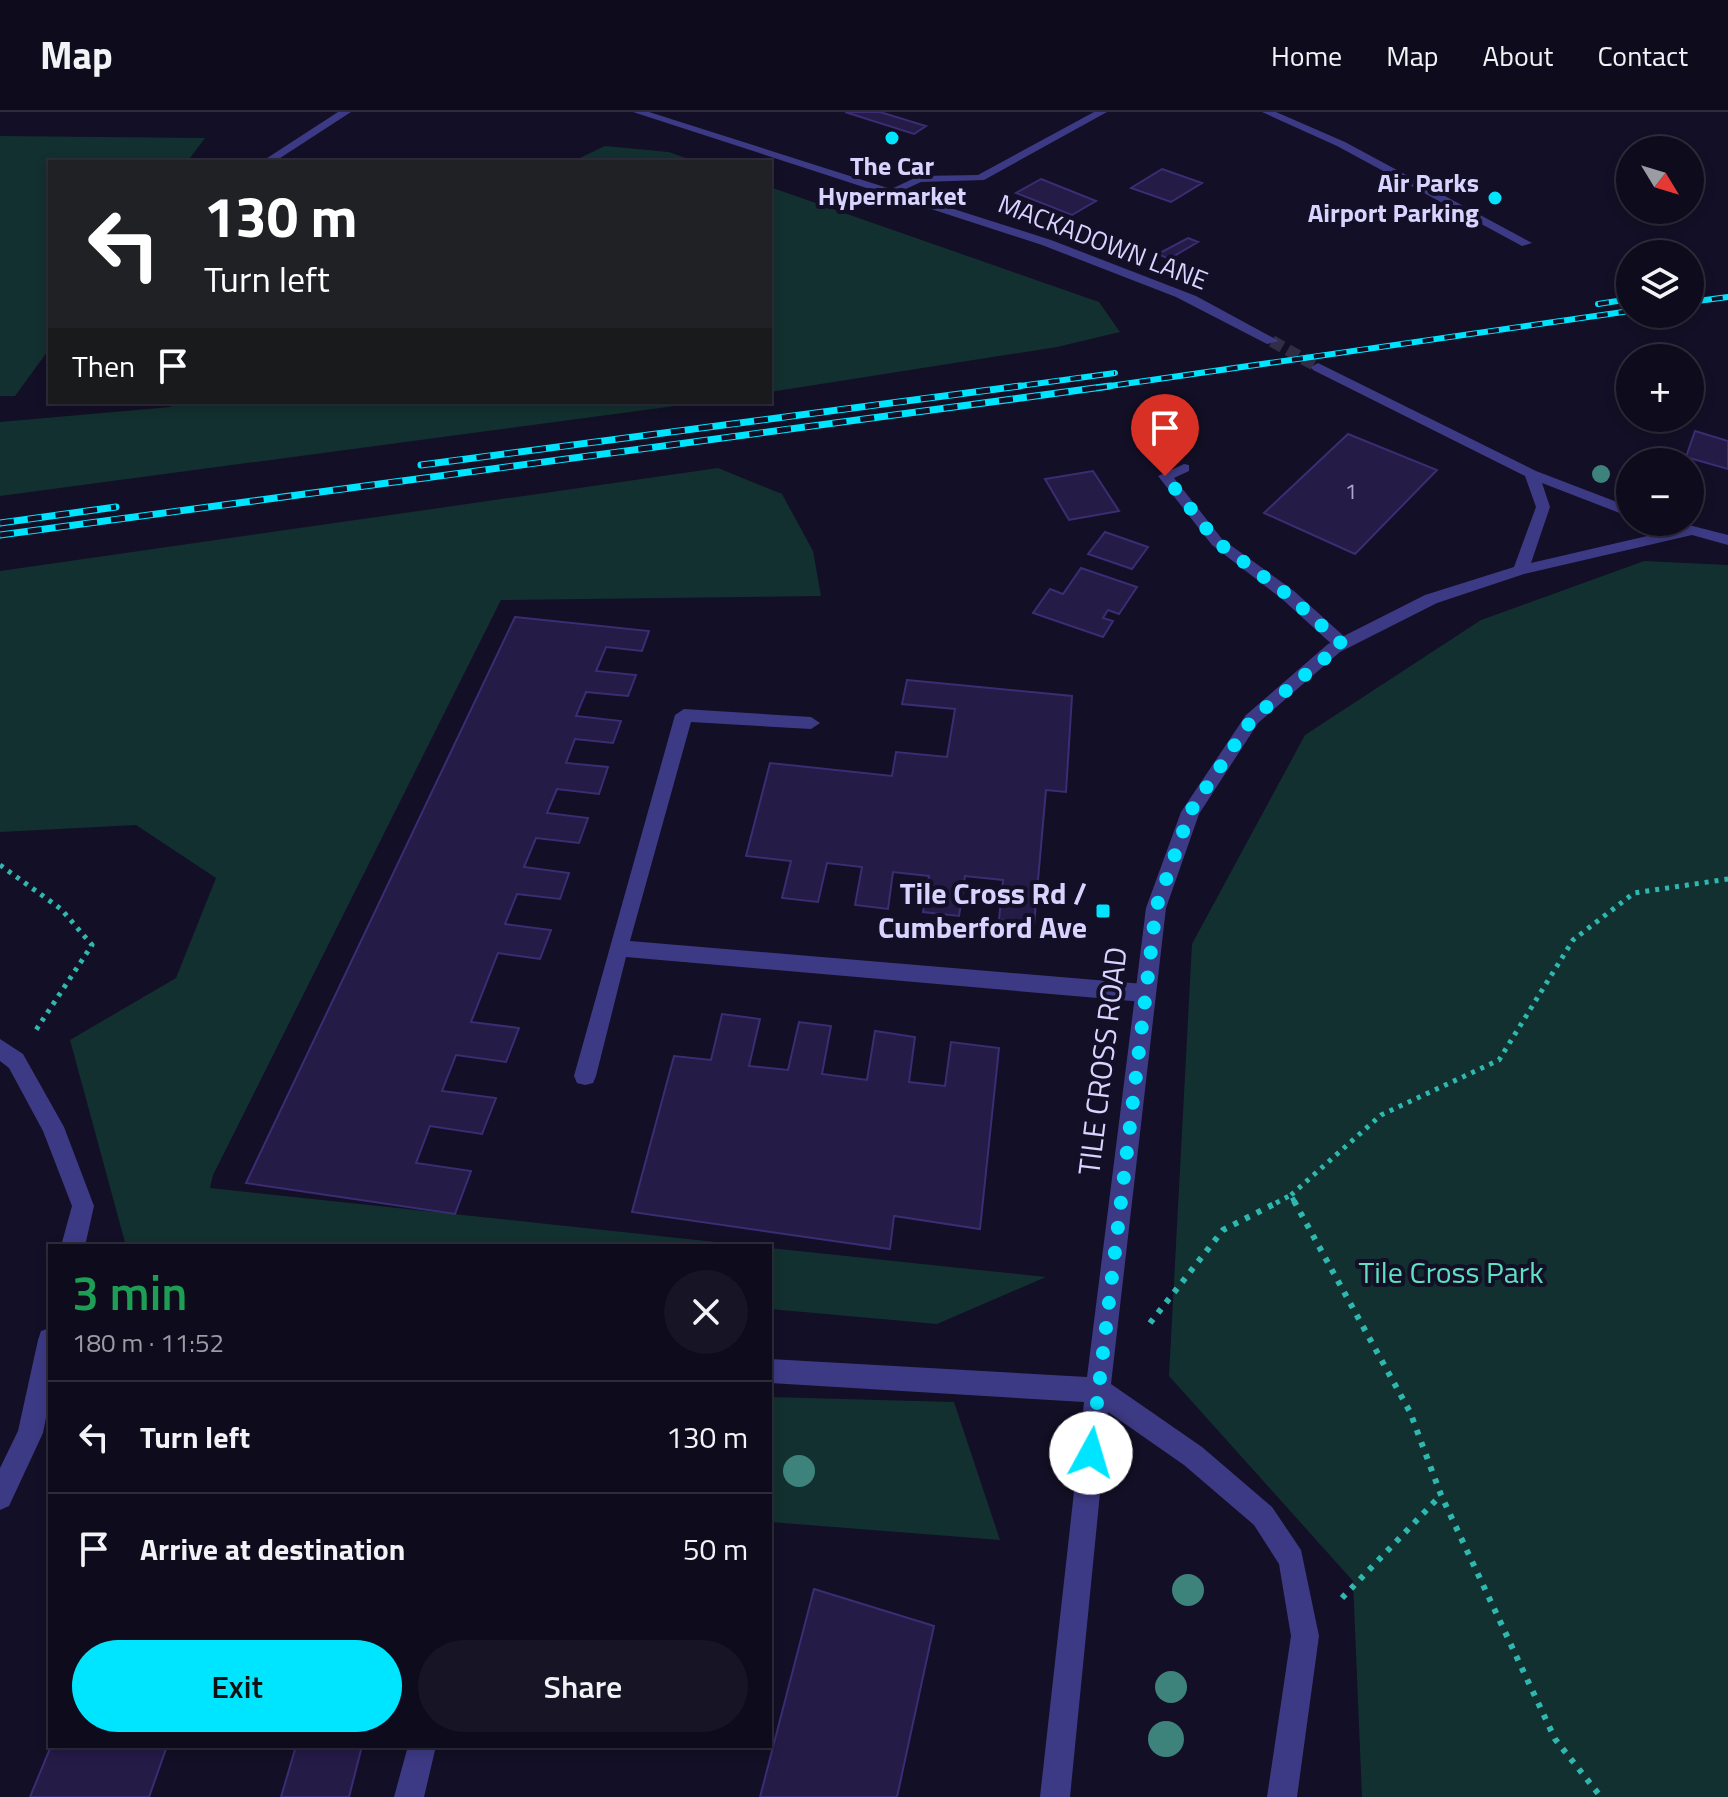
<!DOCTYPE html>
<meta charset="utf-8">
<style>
body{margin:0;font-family:"Titillium Web",sans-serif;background:#171425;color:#f1f3f6;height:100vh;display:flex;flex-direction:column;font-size:30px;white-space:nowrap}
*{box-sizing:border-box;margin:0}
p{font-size:26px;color:#9b9ba3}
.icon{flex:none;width:44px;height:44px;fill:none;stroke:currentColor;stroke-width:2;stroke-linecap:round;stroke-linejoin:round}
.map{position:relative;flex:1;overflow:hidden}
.drawer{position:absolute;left:48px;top:1132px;width:724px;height:504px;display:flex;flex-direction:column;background:#0e0b1c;border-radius:0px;box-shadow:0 4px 12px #0003,0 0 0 2px #2e2b3b}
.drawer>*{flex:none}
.top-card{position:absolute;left:48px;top:48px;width:724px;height:244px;border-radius:0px;box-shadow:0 4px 12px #0003,0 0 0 2px #2e2b3b;background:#202124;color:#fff;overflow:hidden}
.needle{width:52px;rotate:128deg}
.controls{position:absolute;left:1616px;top:24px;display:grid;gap:16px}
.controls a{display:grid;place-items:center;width:88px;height:88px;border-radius:50%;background:#0e0b1c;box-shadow:0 4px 12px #0003,0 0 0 2px #2e2b3b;font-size:40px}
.pin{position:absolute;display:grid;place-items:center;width:68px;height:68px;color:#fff;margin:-82px -34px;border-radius:50% 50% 50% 0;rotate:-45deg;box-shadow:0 0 8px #0007}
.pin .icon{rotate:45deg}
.me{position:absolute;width:88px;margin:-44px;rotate:6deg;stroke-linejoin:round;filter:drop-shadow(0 0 6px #0008)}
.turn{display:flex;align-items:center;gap:28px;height:168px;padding:0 24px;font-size:36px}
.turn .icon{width:104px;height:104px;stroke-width:2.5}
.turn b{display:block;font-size:56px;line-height:68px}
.then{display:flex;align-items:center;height:76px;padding:0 24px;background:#0003;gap:16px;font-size:30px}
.round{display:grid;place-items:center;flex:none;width:84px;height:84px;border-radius:42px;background:#171425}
.headline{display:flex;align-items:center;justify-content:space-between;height:136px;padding:0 24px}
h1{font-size:48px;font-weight:600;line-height:60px;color:#1e9e55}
.action{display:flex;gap:16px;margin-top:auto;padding:16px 24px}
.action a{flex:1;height:92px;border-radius:48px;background:#00e5ff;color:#111;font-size:32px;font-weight:600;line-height:92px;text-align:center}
.action a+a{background:#171425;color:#f1f3f6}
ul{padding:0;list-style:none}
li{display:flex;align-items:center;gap:24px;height:112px;padding:0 24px;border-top:2px solid #2e2b3b}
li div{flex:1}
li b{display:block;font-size:30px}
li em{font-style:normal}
header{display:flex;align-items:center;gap:48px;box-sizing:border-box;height:112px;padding:0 40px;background:#0e0b1c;border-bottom:2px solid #2e2b3b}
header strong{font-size:38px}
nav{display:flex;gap:44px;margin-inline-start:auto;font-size:28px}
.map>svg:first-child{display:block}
.green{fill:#12302f}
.building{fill:#241b47;stroke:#3b2d73;stroke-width:2}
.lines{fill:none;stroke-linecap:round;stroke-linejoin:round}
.minor-tunnel{stroke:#312d47;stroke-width:12;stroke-dasharray:12 6;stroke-linecap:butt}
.path-far1{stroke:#2fb8b0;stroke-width:5;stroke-dasharray:4 6;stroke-linecap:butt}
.path{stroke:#2fb8b0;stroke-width:6;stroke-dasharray:5 8;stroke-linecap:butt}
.service{fill:#3d3a85;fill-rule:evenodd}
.minor{fill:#3d3a85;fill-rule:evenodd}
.rail-far1-casing{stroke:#00e5ff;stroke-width:6}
.rail-casing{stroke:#00e5ff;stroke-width:7}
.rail-far1{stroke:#130f26;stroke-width:4;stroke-dasharray:11;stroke-linecap:butt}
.rail{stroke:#130f26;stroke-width:5;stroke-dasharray:14;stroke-linecap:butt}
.tree{fill:#3d827b}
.route{stroke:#00e5ff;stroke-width:14;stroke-dasharray:0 25.2}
.poi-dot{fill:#00e5ff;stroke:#130f26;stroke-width:3}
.labels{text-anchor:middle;stroke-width:8;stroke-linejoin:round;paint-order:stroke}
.far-number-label{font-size:22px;fill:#aca6d1}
.far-poi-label{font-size:26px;font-weight:bold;fill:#d9d4ff;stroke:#130f26}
.far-street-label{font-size:26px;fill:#d9d4ff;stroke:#130f26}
.poi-label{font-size:30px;font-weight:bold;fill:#d9d4ff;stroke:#130f26;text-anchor:end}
.street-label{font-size:30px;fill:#d9d4ff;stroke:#130f26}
.park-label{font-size:30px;fill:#5fe0c0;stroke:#130f26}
</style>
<header>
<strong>Map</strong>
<nav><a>Home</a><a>Map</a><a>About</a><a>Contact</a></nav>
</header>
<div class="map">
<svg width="1728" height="1685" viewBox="0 0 1728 1685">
<rect width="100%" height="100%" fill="#130f26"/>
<path class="green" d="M0,24L205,26L187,50H50V236L15,284H0Z
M605,34L669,40L697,50H571Z
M770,75L1099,190L1120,220L1057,235L770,280Z
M178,290H705L0,384V310L170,295Z
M718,356L782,382L813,439L821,484L501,488L213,1063L210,1076L753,1134H126L70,928L176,866L216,766L136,713L0,720V459Z
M1644,449L1728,453V1685H1362L1353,1469L1169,1264L1192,832L1305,623L1481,508Z
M770,1136L1046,1165L937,1212L770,1197Z
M770,1285L954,1290L1000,1428L770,1410Z"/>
<path class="building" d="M845,0H880L926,14L914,22Z
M1162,57L1202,71L1171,90L1131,76Z
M1041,67L1096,89L1072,103L1016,81Z
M1188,126L1198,130L1169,147L1158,142Z
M1695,319L1728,329V357L1686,345Z
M1348,322L1437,358L1355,442L1264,401Z
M1093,359L1119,399L1069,408L1045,367Z
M1105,420L1148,435L1132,457L1088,442Z
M1081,456L1137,475L1119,502L1108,498L1103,506L1113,509L1103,525L1033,501L1050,477L1063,482Z
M515,505L649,519L642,539L606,535L596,559L636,563L628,584L586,580L576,604L621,609L613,631L575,627L566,651L608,655L599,682L557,677L547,701L588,706L579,731L536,726L524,755L569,761L560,787L517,782L505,812L551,818L540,847L498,841L471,910L519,916L506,950L456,943L442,979L496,986L482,1022L430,1014L416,1051L471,1059L455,1102L246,1071Z
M907,568L1072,584L1066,680L1046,678L1034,813L999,808L1003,768L965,764L959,804L923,800L929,764L893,760L888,797L855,793L862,755L827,751L818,790L782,786L791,749L746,744L770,651L892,664L896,640L947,645L955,597L902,592Z
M722,902L760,907L749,954L788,958L799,910L831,914L822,962L867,968L875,919L915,925L909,970L945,974L951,930L999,936L980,1117L894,1104L890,1137L632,1100L674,944L711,948Z
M814,1477L934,1514L897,1685H760Z
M51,1634H167L149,1685H30Z
M296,1634H362L349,1685H281Z"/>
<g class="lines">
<path class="minor-tunnel" d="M1272,229L1318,255"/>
<path class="path-far1" d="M0,753L61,797L92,833L36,918
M1291,1083L1381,1003L1499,948L1573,828L1634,781L1728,767
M1276,1091L1291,1083L1295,1091"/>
<path class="path" d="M1294,1089L1410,1300L1441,1383L1555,1627L1601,1685
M1150,1211L1223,1118L1280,1089
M1342,1486L1441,1383"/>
<path class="service" d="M338,0H351L274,50H261Z
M1094,0H1107L984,68L921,70L897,81L887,79L919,64L978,63Z
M1262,0H1276L1345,30L1532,131L1522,134L1337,34Z
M1184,352L1189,353V359L1174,366L1222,427L1294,479L1348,528L1350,532L1348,536H1336L1282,487L1212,433L1158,364Z
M684,597L811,605L820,611L811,617L691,610L630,829L1144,872L1151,875L1154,881L1151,887L1144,890L626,845L596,964L593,971L585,973L577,971L574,964L675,603Z
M408,1634H436L424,1685H394Z"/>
<path class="minor" d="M633,0H649L1051,128L1196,184L1279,229L1267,232L1176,185L1042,133Z
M1318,251L1536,359L1630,395V405L1542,371L1550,395L1531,451L1673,418L1651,410H1677L1728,423V433L1692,423L1524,462L1437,491L1340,540L1258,611L1199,702L1166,796L1111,1272L1202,1335L1272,1395L1301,1438L1319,1524L1297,1685H1267L1291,1524L1279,1452L1254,1413L1184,1353L1108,1300L1070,1685H1040L1084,1290L770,1271V1247L1087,1265L1146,796L1181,700L1246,603L1328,532L1425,483L1514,455L1536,395L1525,364L1313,258L1311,255Z
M0,927L23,942L64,1015L94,1094L85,1134H61L72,1094L43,1019L9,956L0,949Z
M50,1216V1286L43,1321L9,1394L0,1398V1356L18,1319L38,1228L41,1219Z"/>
<g class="rail-far1-casing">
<path id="rail-far1" d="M1690,190L1728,185
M1598,192L1630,187
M1005,276L1115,261
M1096,276L1630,199"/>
</g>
<g class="rail-casing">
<path id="rail" d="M421,353L1020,274
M0,411L116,395
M0,423L1110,274"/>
</g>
<use href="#rail-far1" class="rail-far1"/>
<use href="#rail" class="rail"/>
</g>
<g class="tree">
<circle cx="1601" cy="362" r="9"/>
<circle cx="799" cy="1359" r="16"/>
<circle cx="1188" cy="1478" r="16"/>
<circle cx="1171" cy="1575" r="16"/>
<circle cx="1166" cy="1627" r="18"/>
</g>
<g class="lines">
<path class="route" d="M1091,1341L1156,796L1190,700L1252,607L1342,532L1288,483L1217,430L1165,364"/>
</g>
<g class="poi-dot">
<circle cx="892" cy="26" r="8"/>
<circle cx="1495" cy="86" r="8"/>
<rect x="1095" y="791" width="16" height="16" rx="4"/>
</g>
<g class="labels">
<g class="far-number-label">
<text x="1351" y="387">1</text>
</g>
<g class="far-poi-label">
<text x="892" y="63">The Car<tspan x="892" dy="30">Hypermarket</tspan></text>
<text x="1479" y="80" text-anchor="end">Air Parks<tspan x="1479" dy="30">Airport Parking</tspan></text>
</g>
<g class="far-street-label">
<text transform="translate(1103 130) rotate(21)" y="9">MACKADOWN LANE</text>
</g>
<g class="poi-label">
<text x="1087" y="792">Tile Cross Rd /<tspan x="1087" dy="34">Cumberford Ave</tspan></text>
</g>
<g class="street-label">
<text transform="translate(1103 949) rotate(-83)" y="10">TILE CROSS ROAD</text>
</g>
<g class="park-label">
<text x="1451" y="1171">Tile Cross Park</text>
</g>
</g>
</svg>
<div class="controls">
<a><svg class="needle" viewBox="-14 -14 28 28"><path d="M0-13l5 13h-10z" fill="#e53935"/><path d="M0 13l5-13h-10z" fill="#9b9ba3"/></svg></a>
<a><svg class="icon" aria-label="layers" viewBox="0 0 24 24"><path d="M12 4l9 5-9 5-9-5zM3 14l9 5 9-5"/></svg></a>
<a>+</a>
<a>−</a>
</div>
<div class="pin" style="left:1165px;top:364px;background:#d93025"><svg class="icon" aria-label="arrive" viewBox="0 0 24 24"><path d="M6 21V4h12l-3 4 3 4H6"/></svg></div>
<svg class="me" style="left:1091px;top:1341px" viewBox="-20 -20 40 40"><circle r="19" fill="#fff"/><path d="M0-13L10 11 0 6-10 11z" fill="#00e5ff"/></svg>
<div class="top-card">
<div class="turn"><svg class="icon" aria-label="left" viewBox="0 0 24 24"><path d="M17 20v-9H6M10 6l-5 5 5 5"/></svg><div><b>130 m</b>Turn left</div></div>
<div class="then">Then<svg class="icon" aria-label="arrive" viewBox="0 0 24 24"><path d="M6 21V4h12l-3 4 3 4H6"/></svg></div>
</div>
<section class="drawer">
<div class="headline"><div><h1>3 min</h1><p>180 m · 11:52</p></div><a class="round"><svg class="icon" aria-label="close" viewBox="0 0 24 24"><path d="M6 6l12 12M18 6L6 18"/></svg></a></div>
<ul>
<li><svg class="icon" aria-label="left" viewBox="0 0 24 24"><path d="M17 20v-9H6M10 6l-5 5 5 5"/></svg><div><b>Turn left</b></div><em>130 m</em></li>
<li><svg class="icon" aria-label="arrive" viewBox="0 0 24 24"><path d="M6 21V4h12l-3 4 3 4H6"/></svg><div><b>Arrive at destination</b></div><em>50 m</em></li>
</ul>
<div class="action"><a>Exit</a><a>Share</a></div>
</section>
</div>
